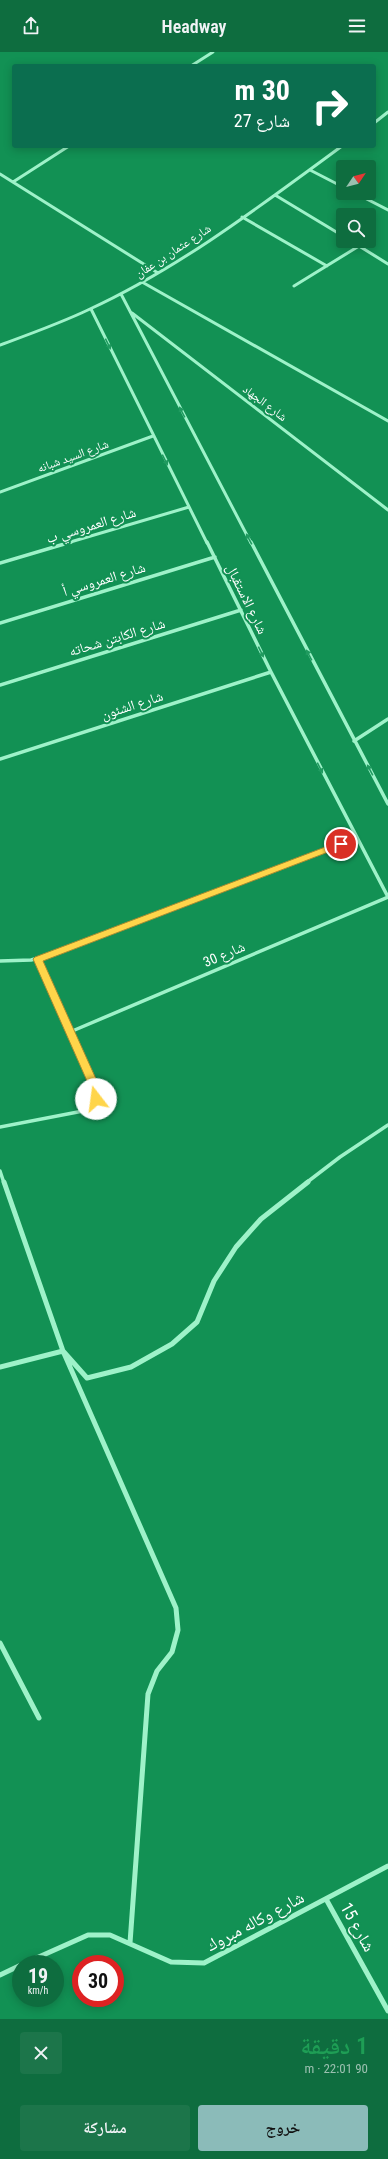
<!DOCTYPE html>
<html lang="ar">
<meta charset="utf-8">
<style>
body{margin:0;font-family:"Roboto Condensed","Noto Naskh Arabic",sans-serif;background:#1c754a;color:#f1f3f6;direction:rtl;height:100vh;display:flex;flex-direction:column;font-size:15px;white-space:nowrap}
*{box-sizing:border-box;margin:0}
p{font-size:13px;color:#9bc0b0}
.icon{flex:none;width:22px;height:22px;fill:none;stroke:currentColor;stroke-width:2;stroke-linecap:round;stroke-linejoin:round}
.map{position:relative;height:1967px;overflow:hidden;direction:ltr}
.sheet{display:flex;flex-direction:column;background:#0e6d3f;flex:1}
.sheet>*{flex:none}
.banner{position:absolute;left:12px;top:12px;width:364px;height:84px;border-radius:4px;box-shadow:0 2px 10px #0003;direction:rtl;background:#0b6e4f;color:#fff;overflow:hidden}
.needle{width:26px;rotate:55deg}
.controls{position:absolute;left:336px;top:108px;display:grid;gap:8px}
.controls a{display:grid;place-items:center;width:40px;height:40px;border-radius:4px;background:#0e6d3f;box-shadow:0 2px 10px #0003;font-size:20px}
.speed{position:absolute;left:12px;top:1903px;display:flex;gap:8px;font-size:20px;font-weight:700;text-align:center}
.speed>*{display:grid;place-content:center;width:52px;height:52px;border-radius:50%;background:#0e6d3f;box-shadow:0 2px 10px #0003;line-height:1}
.speed small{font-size:10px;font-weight:400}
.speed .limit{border:6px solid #d22;background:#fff;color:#111}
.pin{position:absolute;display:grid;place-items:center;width:34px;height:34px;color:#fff;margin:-17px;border:2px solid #fff;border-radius:50%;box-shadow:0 1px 4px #0007}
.me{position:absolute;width:44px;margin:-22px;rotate:345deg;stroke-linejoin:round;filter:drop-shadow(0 0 3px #0008)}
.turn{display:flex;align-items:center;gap:14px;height:84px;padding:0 20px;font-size:18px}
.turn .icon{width:52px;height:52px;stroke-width:2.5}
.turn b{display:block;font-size:28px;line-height:34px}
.round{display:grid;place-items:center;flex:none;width:42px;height:42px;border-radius:4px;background:#1c754a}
.overview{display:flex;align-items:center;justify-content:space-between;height:68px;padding:0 20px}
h1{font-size:24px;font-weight:600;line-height:30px;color:#1e9e55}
.primary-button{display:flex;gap:8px;margin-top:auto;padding:8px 20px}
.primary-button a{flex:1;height:46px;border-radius:4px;background:#8bbbb9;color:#111;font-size:16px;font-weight:600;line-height:46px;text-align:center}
.primary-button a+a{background:#1c754a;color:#f1f3f6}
header{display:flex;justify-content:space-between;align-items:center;height:52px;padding:0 20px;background:#0e6d3f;font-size:18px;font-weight:600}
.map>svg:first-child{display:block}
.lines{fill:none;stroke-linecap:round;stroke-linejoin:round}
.minor-far2{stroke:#9ef2c9;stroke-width:3}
.minor-far1{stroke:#9ef2c9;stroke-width:3.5}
.minor{stroke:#9ef2c9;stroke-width:5}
.oneway{fill:#209b60}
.route{fill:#ffd54a;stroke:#a68a30}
.labels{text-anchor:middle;stroke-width:4;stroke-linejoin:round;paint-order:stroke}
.far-street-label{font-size:12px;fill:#fff;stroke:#129154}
.street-label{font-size:14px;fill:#fff;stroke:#129154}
.near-street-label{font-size:17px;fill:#fff;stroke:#129154}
</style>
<header><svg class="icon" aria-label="menu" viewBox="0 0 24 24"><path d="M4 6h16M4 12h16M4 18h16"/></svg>Headway<svg class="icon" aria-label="share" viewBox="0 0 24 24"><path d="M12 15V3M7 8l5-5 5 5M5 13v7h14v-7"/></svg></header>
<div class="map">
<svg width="388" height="1967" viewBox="0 0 388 1967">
<rect width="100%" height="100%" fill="#129154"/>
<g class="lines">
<path class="minor-far2" d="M191,14L213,0
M374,71L388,60
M310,118L343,135
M0,122L158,221
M13,130L69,94
M355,141L388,158
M275,143L343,184
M242,165L327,214
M351,189L388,212
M142,230L388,369
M294,234L359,194
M121,242L251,491
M91,257L207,491
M132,261L388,458
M0,293C30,282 61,271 90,257C179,216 263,152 342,94
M0,440L153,384
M67,491L189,455"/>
<path class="minor-far1" d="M207,490L271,620L388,845
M251,490L388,752
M0,511L71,490
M0,571L215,505
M0,633L241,558
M354,689L388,667
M0,707L271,620
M0,909L31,908L61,900L356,787
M70,980L388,845
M0,1075L83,1059C92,1054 96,1049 96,1038L38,907
M0,1119L4,1131
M306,1131L340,1105L388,1073"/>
<path class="minor" d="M4,1130L63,1299L176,1556L178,1578L172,1600L157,1619L148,1642L130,1891
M0,1315L63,1299L87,1326L131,1315L172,1292L197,1270L214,1229L236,1195L261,1167L308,1130
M0,1591L39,1666
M326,1847L388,1959
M23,1912L88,1883H110L171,1910L204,1911L388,1814
M0,1923L21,1913"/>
</g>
<defs><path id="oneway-solid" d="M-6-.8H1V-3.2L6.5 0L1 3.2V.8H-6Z"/></defs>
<g class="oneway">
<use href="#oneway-solid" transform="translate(108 292) rotate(64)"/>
<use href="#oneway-solid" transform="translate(182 360) rotate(-118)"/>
<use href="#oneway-solid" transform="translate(165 408) rotate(63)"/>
<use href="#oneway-solid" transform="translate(249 487) rotate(-118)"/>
<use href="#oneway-solid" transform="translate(261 600) rotate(64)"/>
<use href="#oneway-solid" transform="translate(309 603) rotate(-118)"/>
<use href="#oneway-solid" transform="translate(320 716) rotate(63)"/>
<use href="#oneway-solid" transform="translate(370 718) rotate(-118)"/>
</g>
<path class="route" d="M341,789L344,790V794L43,909L101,1038L100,1050H93L91,1038L33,907L35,905Z"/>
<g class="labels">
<g class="far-street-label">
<text transform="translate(173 199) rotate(-33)" y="4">شارع عثمان بن عفان</text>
<text transform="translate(265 351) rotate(37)" y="4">شارع الجهاد</text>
<text transform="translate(73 404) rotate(-20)" y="4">شارع السيد شبانه</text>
</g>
<g class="street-label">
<text transform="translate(91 473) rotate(-17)" y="5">شارع العمروسي ب</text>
<text transform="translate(104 527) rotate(-17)" y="5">شارع العمروسي أ</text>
<text transform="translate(247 547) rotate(64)" y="5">شارع الاستقبال</text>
<text transform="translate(117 585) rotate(-17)" y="5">شارع الكابتن شحاته</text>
<text transform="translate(132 653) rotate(-18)" y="5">شارع الشئون</text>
<text transform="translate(224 902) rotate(-23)" y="5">شارع 30</text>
</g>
<g class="near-street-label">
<text transform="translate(255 1869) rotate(-28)" y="6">شارع وكاله مبروك</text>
<text transform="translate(358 1875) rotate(61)" y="6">شارع 15</text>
</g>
</g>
</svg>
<div class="controls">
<a><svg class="needle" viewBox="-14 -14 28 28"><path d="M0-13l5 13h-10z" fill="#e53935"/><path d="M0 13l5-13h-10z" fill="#9bc0b0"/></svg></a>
<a><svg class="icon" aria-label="search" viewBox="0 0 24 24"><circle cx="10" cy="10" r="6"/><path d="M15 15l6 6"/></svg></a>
</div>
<div class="speed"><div>19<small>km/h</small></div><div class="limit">30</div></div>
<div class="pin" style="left:341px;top:792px;background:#d93025"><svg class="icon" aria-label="arrive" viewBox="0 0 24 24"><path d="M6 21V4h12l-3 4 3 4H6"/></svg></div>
<svg class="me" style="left:96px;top:1047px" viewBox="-20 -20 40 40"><circle r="19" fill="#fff"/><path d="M0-13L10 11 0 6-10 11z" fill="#ffd54a"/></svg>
<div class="banner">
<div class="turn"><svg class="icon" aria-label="right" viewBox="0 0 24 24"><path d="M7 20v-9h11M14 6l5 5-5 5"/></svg><div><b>30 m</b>شارع 27</div></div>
</div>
</div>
<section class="sheet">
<div class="overview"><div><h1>1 دقيقة</h1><p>90 m · 22:01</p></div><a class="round"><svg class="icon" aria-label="close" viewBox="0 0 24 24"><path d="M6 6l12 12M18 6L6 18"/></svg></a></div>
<div class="primary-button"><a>خروج</a><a>مشاركة</a></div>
</section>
